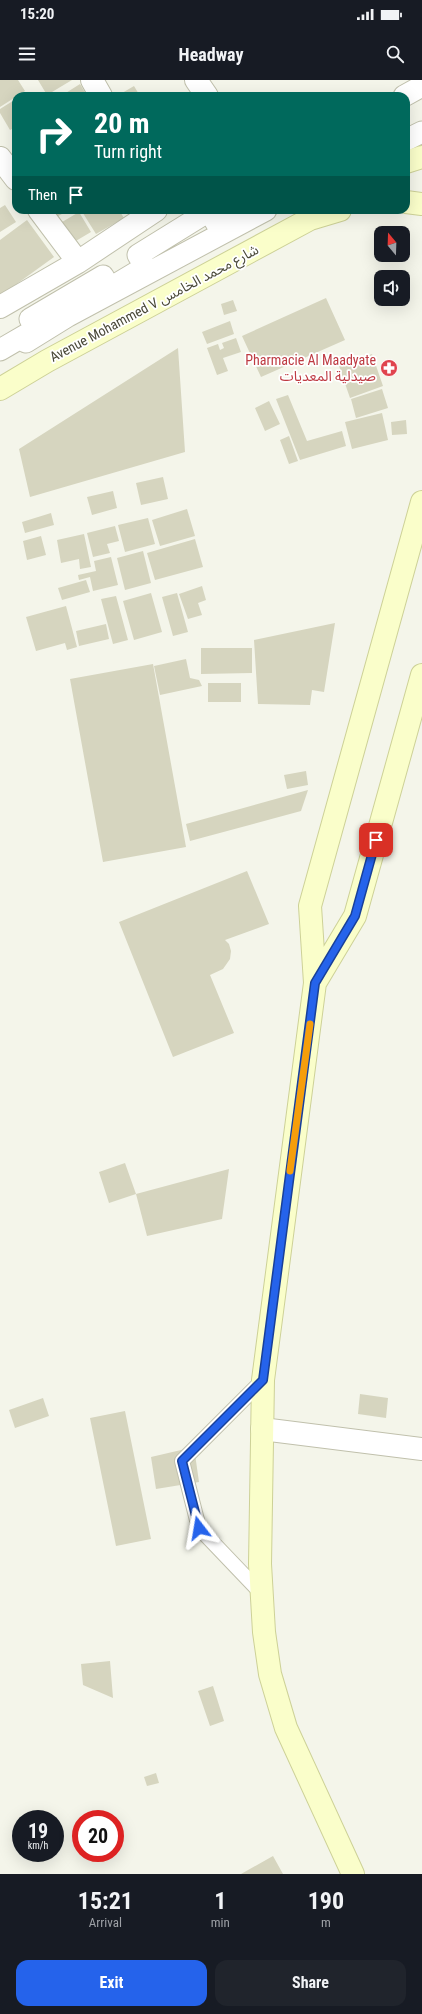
<!DOCTYPE html>
<meta charset="utf-8">
<style>
body{margin:0;font-family:"Roboto Condensed","Noto Sans Arabic",sans-serif;background:#20242c;color:#f1f3f6;height:100vh;display:flex;flex-direction:column;font-size:15px;white-space:nowrap}
*{box-sizing:border-box;margin:0}
p{font-size:13px;color:#9ea1a6}
.icon{flex:none;width:22px;height:22px;fill:none;stroke:currentColor;stroke-width:2;stroke-linecap:round;stroke-linejoin:round}
.map{position:relative;height:1794px;overflow:hidden}
.side{display:flex;flex-direction:column;background:#171b24;flex:1}
.side>*{flex:none}
.top-card{position:absolute;left:12px;top:12px;width:398px;height:122px;border-radius:12px;box-shadow:0 4px 16px #0002;background:#00695c;color:#fff;overflow:hidden}
.needle{width:26px;rotate:341deg}
.controls{position:absolute;left:374px;top:146px;display:grid;gap:8px}
.controls a{display:grid;place-items:center;width:36px;height:36px;border-radius:8px;background:#171b24;box-shadow:0 4px 16px #0002;font-size:20px}
.speed{position:absolute;left:12px;top:1730px;display:flex;gap:8px;font-size:20px;font-weight:700;text-align:center}
.speed>*{display:grid;place-content:center;width:52px;height:52px;border-radius:50%;background:#171b24;box-shadow:0 4px 16px #0002;line-height:1}
.speed small{font-size:10px;font-weight:400}
.speed .limit{border:6px solid #d22;background:#fff;color:#111}
.pin{position:absolute;display:grid;place-items:center;width:34px;height:34px;color:#fff;margin:-17px;border-radius:8px;box-shadow:0 2px 6px #0006}
.me{position:absolute;width:44px;margin:-22px;rotate:346deg;stroke-linejoin:round;filter:drop-shadow(0 0 3px #0008)}
.turn{display:flex;align-items:center;gap:14px;height:84px;padding:0 16px;font-size:18px}
.turn .icon{width:52px;height:52px;stroke-width:2.5}
.turn b{display:block;font-size:28px;line-height:34px}
.then{display:flex;align-items:center;height:38px;padding:0 16px;background:#0003;gap:8px;font-size:15px}
.eta{display:flex;justify-content:space-evenly;align-items:center;height:68px;text-align:center}
.eta b{font-size:24px;font-weight:700;line-height:28px}
.primary-button{display:flex;gap:8px;margin-top:auto;padding:8px 16px}
.primary-button a{flex:1;height:46px;border-radius:12px;background:#2563eb;color:#fff;font-size:16px;font-weight:700;line-height:46px;text-align:center}
.primary-button a+a{background:#20242c;color:#f1f3f6}
.status{display:flex;justify-content:space-between;align-items:center;height:28px;padding:0 20px;background:#171b24;direction:ltr}
.status svg{height:11px;fill:currentColor}
header{display:flex;justify-content:space-between;align-items:center;height:52px;padding:0 16px;background:#171b24;font-size:18px;font-weight:700}
.map>svg:first-child{display:block}
.building{fill:#d6d5bf}
.lines{fill:none;stroke-linecap:round;stroke-linejoin:round}
.service-casing{stroke:#c0c0ac;stroke-width:16}
.pedestrian-casing{stroke:#c0c0ac;stroke-width:23}
.minor-casing{stroke:#c0c0ac;stroke-width:24}
.secondary-casing{stroke:#cdd197;stroke-width:24}
.service{stroke:#fff;stroke-width:14}
.pedestrian{stroke:#fff;stroke-width:21}
.minor{stroke:#fff;stroke-width:22}
.secondary{stroke:#fafeca;stroke-width:22}
.route-casing{stroke:#184099;stroke-width:10}
.route{stroke:#2563eb;stroke-width:7}
.slow{stroke:#f59e0b;stroke-width:7}
.labels{text-anchor:middle;stroke-width:3.5;stroke-linejoin:round;paint-order:stroke}
.street-label{font-size:14px;fill:#494838;stroke:#fff}
.health-label{font-size:14px;fill:#be3a42;stroke:#fff;text-anchor:end}
</style>
<div class="status"><b>15:20</b><svg viewBox="0 0 49 12"><path d="M0 12V9h3v3zM5 12V6h3v6zM10 12V3h3v9zM15 12V0h3v12zM26 1h20v11H26zM47 4h2v5h-2z"/></svg></div>
<header><svg class="icon" aria-label="menu" viewBox="0 0 24 24"><path d="M4 6h16M4 12h16M4 18h16"/></svg>Headway<svg class="icon" aria-label="search" viewBox="0 0 24 24"><circle cx="10" cy="10" r="6"/><path d="M15 15l6 6"/></svg></header>
<div class="map">
<svg width="422" height="1794" viewBox="0 0 422 1794">
<rect width="100%" height="100%" fill="#f4f5ea"/>
<path class="building" d="M0,0H18L25,11L0,27Z
M38,0H72L47,15Z
M80,4L87,16H61Z
M134,6L140,16H117Z
M16,19V47L10,50L0,33V29Z
M5,125L16,142L0,152V128Z
M48,130H69L53,139Z
M81,130H119L124,138L96,154Z
M79,132L91,152L69,165L57,145Z
M27,140L54,177L0,216V160Z
M326,218L345,260L261,297L242,256Z
M233,220L237,231L224,235L221,224Z
M230,241L234,254L207,264L202,252Z
M236,258L241,272L223,278L228,291L217,295L207,268L218,264L220,270L224,268L222,263Z
M178,268L185,372L30,417L19,369Z
M372,274L383,306L350,318L339,286Z
M382,309L388,328L356,338L351,319Z
M288,315L307,361L342,351L346,366L300,380L276,319Z
M269,321L280,344L265,351L255,328Z
M382,333L388,360L352,369L345,342Z
M406,340L407,354L392,355L391,342Z
M289,356L298,381L289,384L280,360Z
M163,397L168,419L141,425L136,403Z
M113,411L117,428L92,435L87,417Z
M187,429L195,456L160,466L152,440Z
M51,433L54,445L25,453L22,442Z
M148,438L155,464L125,472L118,445Z
M115,446L119,461L107,464L110,473L93,477L87,453Z
M84,454L91,487L80,489L79,479L61,483L57,460Z
M41,456L46,475L27,480L23,461Z
M195,459L203,487L155,500L147,473Z
M143,471L151,503L125,510L117,478Z
M111,477L118,505L93,511L90,497L79,500L78,495L96,491L94,481Z
M86,500L90,512L62,520L58,508Z
M202,506L206,520L198,523L202,535L188,539L179,514Z
M151,513L162,552L134,560L123,521Z
M177,513L188,552L173,556L162,517Z
M116,516L128,560L113,564L101,519Z
M66,526L77,567L67,570L65,563L36,571L26,537Z
M335,543L324,612L312,610L310,625L258,624L254,560Z
M106,544L109,559L79,566L76,551Z
M201,568H252V593L201,594Z
M186,579L190,598L199,600L202,606L160,615L154,586Z
M153,584L186,767L103,782L70,599Z
M208,603H241V622H208Z
M306,691L308,705L287,709L284,695Z
M308,710L301,731L190,761L186,744Z
M247,791L269,844L225,860L229,864L231,871L230,879L223,889L210,895L234,953L173,977L119,842Z
M125,1083L136,1114L109,1123L99,1092Z
M229,1089L222,1139L147,1156L136,1114Z
M360,1314L388,1318L386,1338L358,1334Z
M43,1318L49,1336L15,1348L9,1330Z
M125,1331L151,1459L116,1466L90,1338Z
M194,1367L199,1402L156,1409L151,1377Z
M110,1581L113,1618L83,1605L81,1584Z
M213,1606L224,1641L210,1646L198,1611Z
M156,1693L159,1703L147,1706L144,1697Z
M273,1776L283,1794H241Z"/>
<g class="lines">
<g class="service-casing">
<path id="service" d="M262,1514L199,1448L182,1381L263,1300"/>
</g>
<g class="pedestrian-casing">
<path id="pedestrian" d="M404,16L422,6
M406,60L422,52
M26,262L68,236L266,130
M0,270L36,249L30,239L103,196L110,208L145,187L138,175L209,131L218,146L243,130"/>
</g>
<g class="minor-casing">
<path id="minor" d="M92,0L101,16
M196,0L207,16
M0,78L16,99
M39,130L78,182
M0,227L78,182L156,130
M262,1349L422,1369"/>
</g>
<g class="secondary-casing">
<path id="secondary" d="M406,82L422,77
M406,122L422,124
M310,139L340,130
M0,309L47,281L310,139L321,130
M315,903L355,836L422,595
M353,1794L286,1648L270,1594L264,1552L260,1484L263,1300L315,903L310,826L422,422"/>
</g>
<use href="#service" class="service"/>
<use href="#pedestrian" class="pedestrian"/>
<use href="#minor" class="minor"/>
<use href="#secondary" class="secondary"/>
</g>
<g class="lines">
<g class="route-casing">
<path id="route" d="M199,1448L182,1381L263,1300L315,903L355,836L376,760"/>
</g>
<use href="#route" class="route"/>
<path class="slow" d="M290,1091L310,944"/>
</g>
<defs>
<g id="pharmacy-disc" transform="scale(0.9)"><circle r="9.5" fill="#e0444e" stroke="#fff"/><path d="M-2-6h4v4h4v4h-4v4h-4v-4h-4v-4h4Z" fill="#fff"/></g>
</defs>
<g fill-rule="evenodd">
<use href="#pharmacy-disc" x="389" y="288"/>
</g>
<g class="labels">
<g class="street-label">
<text transform="translate(154 223) rotate(-28)" y="5">Avenue Mohammed V شارع محمد الخامس</text>
</g>
<g class="health-label">
<text x="376" y="285">Pharmacie Al Maadyate<tspan x="376" dy="16">صيدلية المعديات</tspan></text>
</g>
</g>
</svg>
<div class="controls">
<a><svg class="needle" viewBox="-14 -14 28 28"><path d="M0-13l5 13h-10z" fill="#e53935"/><path d="M0 13l5-13h-10z" fill="#9ea1a6"/></svg></a>
<a><svg class="icon" aria-label="sound" viewBox="0 0 24 24"><path d="M4 9h4l5-4v14l-5-4H4zM17 9q2 3 0 6"/></svg></a>
</div>
<div class="speed"><div>19<small>km/h</small></div><div class="limit">20</div></div>
<div class="pin" style="left:376px;top:760px;background:#d93025"><svg class="icon" aria-label="arrive" viewBox="0 0 24 24"><path d="M6 21V4h12l-3 4 3 4H6"/></svg></div>
<svg class="me" style="left:199px;top:1448px" viewBox="-20 -20 40 40"><path d="M0-17L14 15 0 8-14 15z" fill="#2563eb" stroke="#fff" stroke-width="4"/></svg>
<div class="top-card">
<div class="turn"><svg class="icon" aria-label="right" viewBox="0 0 24 24"><path d="M7 20v-9h11M14 6l5 5-5 5"/></svg><div><b>20 m</b>Turn right</div></div>
<div class="then">Then<svg class="icon" aria-label="arrive" viewBox="0 0 24 24"><path d="M6 21V4h12l-3 4 3 4H6"/></svg></div>
</div>
</div>
<section class="side">
<div class="eta">
<div><b>15:21</b><p>Arrival</p></div>
<div><b>1</b><p>min</p></div>
<div><b>190</b><p>m</p></div>
</div>
<div class="primary-button"><a>Exit</a><a>Share</a></div>
</section>
